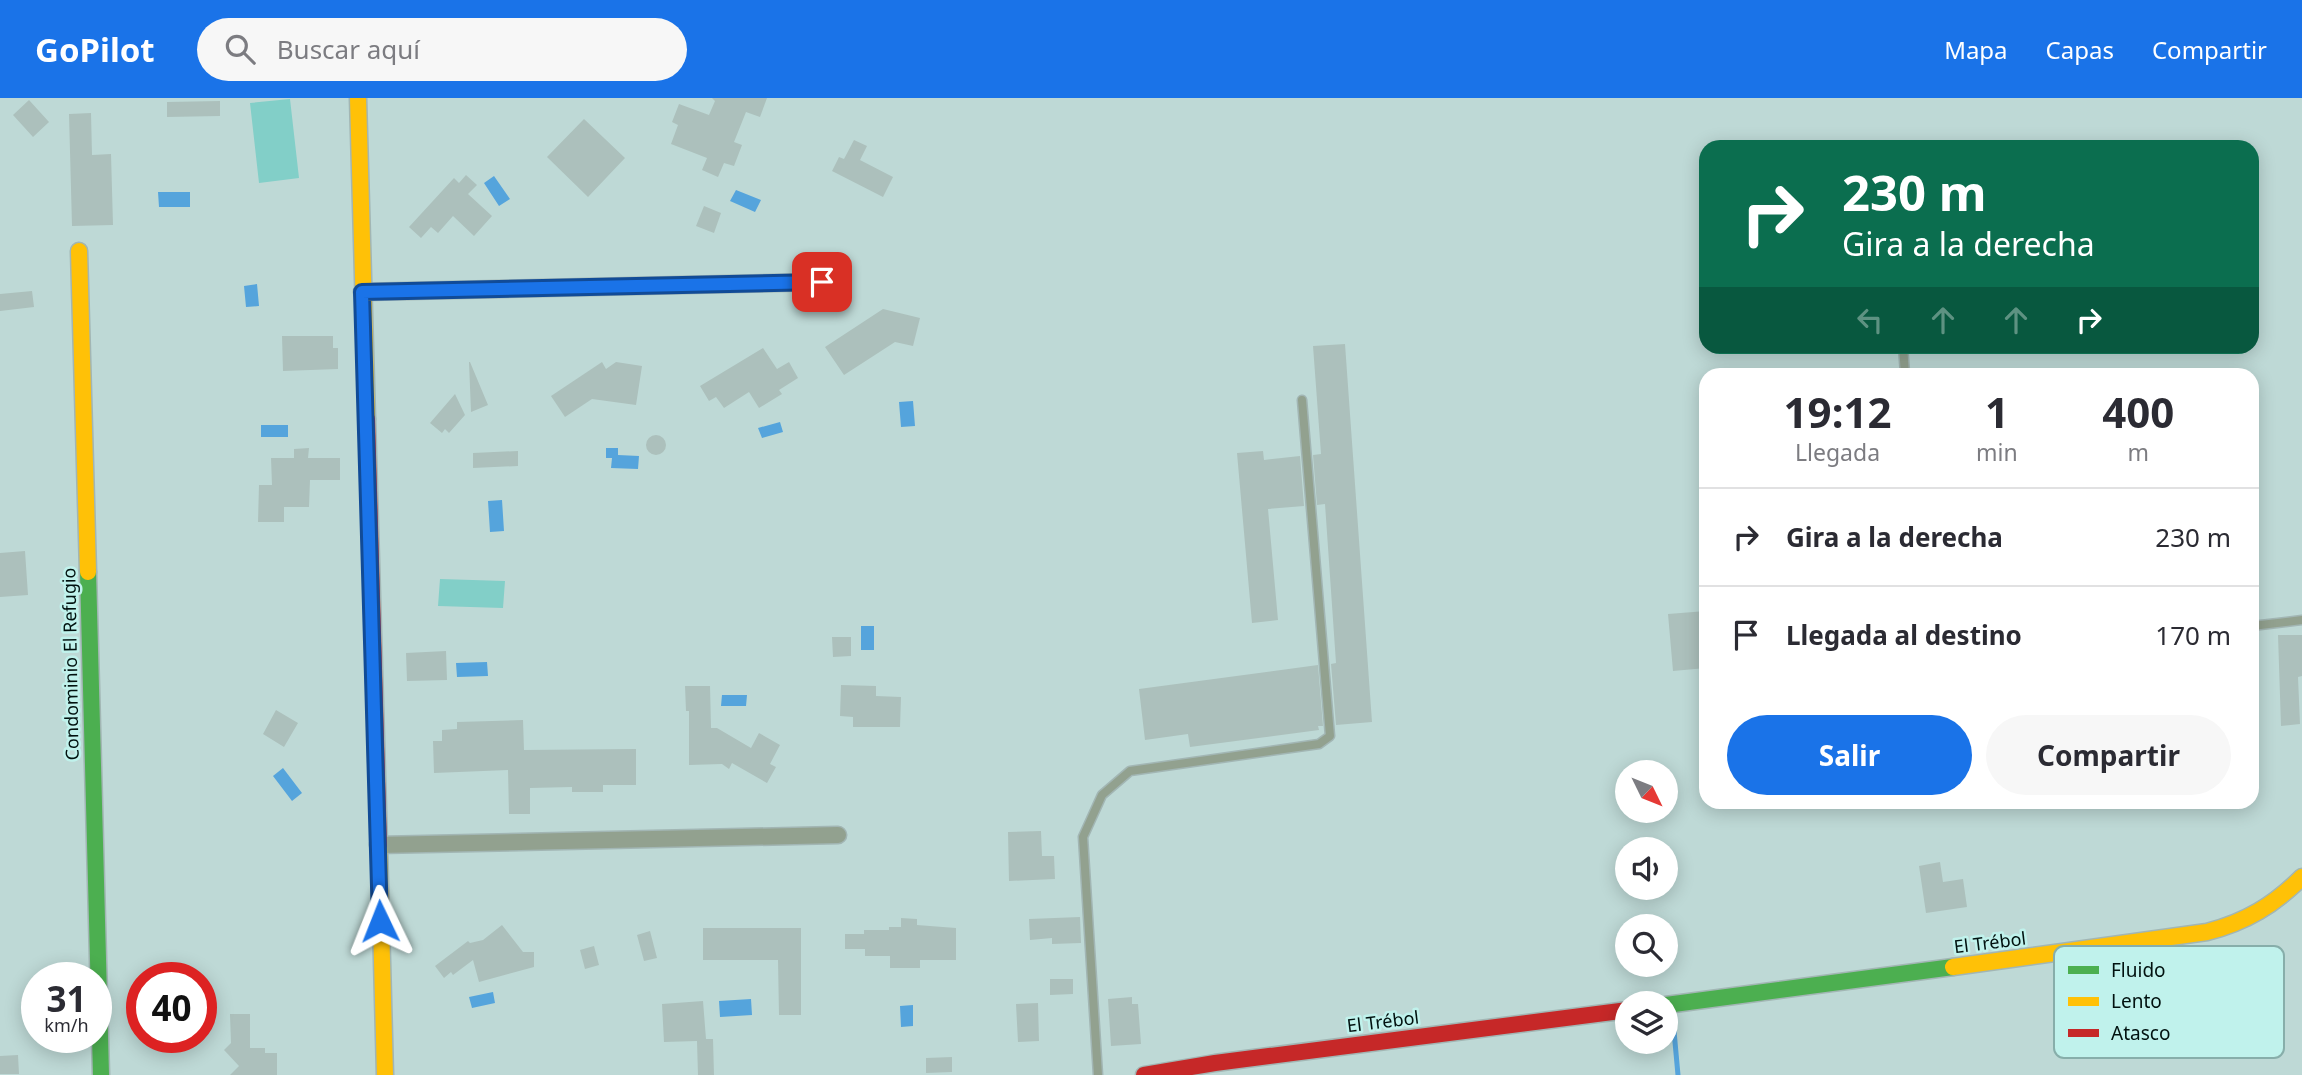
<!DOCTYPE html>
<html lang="es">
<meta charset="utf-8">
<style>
body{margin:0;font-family:"Noto Sans",sans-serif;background:#f7f7f7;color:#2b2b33;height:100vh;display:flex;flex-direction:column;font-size:26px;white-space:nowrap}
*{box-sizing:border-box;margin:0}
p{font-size:23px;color:#7c7c81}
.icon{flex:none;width:38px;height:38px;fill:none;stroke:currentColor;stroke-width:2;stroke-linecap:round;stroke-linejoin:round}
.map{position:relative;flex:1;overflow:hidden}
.drawer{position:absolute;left:1699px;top:270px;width:560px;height:441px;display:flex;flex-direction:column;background:#fff;border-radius:21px;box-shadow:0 4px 18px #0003}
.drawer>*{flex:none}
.hud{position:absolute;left:1699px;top:42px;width:560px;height:214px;border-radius:21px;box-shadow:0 4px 18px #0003;background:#0b6e4f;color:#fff;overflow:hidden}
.needle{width:46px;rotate:133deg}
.fabs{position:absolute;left:1615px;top:662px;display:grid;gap:14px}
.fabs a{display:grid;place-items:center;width:63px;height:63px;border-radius:50%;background:#fff;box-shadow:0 4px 18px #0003;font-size:35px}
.speed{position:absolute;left:21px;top:864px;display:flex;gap:14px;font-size:35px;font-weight:700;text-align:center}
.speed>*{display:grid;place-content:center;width:91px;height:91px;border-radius:50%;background:#fff;box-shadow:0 4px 18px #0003;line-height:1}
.speed small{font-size:18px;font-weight:400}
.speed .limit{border:10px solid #d22;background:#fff;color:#111}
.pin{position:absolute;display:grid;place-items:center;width:60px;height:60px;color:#fff;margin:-30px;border-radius:14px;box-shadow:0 4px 10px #0006}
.me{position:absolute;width:77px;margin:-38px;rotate:358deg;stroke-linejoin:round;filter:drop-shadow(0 0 5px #0008)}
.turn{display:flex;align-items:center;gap:24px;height:147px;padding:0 28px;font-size:32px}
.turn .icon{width:91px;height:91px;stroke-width:2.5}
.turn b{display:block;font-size:49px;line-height:60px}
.lanes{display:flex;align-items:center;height:66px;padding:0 28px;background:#0003;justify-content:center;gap:35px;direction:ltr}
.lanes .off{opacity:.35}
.eta{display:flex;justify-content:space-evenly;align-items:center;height:119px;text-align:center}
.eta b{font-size:42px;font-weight:700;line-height:49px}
.cta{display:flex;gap:14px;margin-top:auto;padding:14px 28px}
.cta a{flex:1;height:80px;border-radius:42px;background:#1a73e8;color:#fff;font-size:28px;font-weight:700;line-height:80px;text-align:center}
.cta a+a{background:#f7f7f7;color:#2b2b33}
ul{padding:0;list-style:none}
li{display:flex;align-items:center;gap:21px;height:98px;padding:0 28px;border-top:2px solid #e1e1e2}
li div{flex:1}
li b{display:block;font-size:26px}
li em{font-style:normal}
header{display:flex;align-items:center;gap:42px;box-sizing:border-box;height:98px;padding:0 35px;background:#1a73e8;color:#fff}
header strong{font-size:33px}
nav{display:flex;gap:38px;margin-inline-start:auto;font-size:24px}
.search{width:490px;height:63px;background:#f7f7f7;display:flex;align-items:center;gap:18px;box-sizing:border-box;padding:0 24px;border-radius:38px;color:#7c7c81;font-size:26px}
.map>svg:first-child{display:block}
.green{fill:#82cfc8}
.water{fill:#55a4dc}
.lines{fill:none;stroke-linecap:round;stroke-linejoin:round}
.stream{stroke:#55a4dc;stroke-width:5}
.building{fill:#acc0bc}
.lane-casing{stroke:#a2b6b4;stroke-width:11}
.street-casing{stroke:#a2b6b4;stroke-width:19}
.fast-casing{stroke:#a2b6b4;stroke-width:19}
.slow-casing{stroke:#a2b6b4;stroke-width:19}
.jam-casing{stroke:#a2b6b4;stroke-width:19}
.lane{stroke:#92a18f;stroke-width:8}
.street{stroke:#92a18f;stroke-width:16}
.fast{stroke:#4caf50;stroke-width:16}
.slow{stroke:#ffc107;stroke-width:16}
.jam{stroke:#c62828;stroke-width:16}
.route-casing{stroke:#114b97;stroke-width:18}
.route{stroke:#1a73e8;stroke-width:12}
.labels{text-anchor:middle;stroke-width:5;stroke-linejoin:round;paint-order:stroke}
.street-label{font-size:18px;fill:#01110f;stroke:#c0f2ec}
.key{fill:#c0f2ec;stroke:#87aeaa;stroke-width:2}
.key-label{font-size:19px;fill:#01110f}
</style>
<header>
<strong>GoPilot</strong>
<div class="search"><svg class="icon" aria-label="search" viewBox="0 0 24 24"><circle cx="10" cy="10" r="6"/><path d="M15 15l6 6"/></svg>Buscar aquí</div>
<nav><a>Mapa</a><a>Capas</a><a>Compartir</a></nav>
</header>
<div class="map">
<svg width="2302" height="977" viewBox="0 0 2302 977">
<rect width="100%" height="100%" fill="#bed9d6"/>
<path class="green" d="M290,1L299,80L259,85L250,5Z
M440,481L505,483L503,510L438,508Z"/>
<path class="water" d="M494,78L510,101L499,108L484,85Z
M736,92L761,102L755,114L730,103Z
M158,94H190V109H159Z
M257,186L259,208L246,209L244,188Z
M913,303L915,328L901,329L899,304Z
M780,324L783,334L762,340L758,330Z
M261,327H288V339H261Z
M606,350H618V357L639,358L638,371L611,370L612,360H606Z
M502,402L504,433L490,434L488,403Z
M861,528H874V552H861Z
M487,564L488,578L457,579L456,565Z
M722,597H747L746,608H721Z
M283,670L302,695L292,703L273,678Z
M493,894L495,905L472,910L469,899Z
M751,901L752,917L720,919L719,903Z
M913,907V928L901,929L900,908Z"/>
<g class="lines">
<path class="stream" d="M1674,933L1678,977"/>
</g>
<path class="building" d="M712,0H767L760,19L746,14L734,44L742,47L734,68L724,65L718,79L702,72L707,60L671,46L678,27L672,24L679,6L709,17L715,3Z
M29,2L49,24L33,39L13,17Z
M220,3V18L167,19V4Z
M91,15L92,57L111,56L113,127L72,128L69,16Z
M584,21L625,60L588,99L547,59Z
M854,42L867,48L860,62L893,79L883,99L832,73L839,59L844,61Z
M466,77L477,87L468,96L492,118L474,138L453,118L438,135L431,129L421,140L409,129L454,80L459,85Z
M704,108L721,115L714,135L696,128Z
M32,193L34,209L0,213V196Z
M883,211L920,220L913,248L895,244L844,277L825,249Z
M282,238H333V250H338V271L283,273Z
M1345,246L1372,624L1336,627L1331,566L1336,565L1325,406L1317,407L1313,357L1321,356L1313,248Z
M763,250L777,271L789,264L798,280L779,292L782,296L759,310L749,294L724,310L716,299L709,303L700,288Z
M469,264H470L488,307L471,314Z
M602,264L606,271L616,264L642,268L636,307L592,301L565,319L551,298Z
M455,296L465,317L449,335L445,331L442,335L430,325Z
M646 347a10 10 0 1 1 20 0a10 10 0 1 1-20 0Z
M309,350L308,360H340V382H310L309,409H284V424H258L259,387H272L271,360H294V351Z
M518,353V368L473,370V355Z
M1263,353L1264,362L1300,358L1304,408L1268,411L1278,522L1252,525L1237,355Z
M25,453L28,497L0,499V455Z
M1706,513V570L1673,573L1668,516Z
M2278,537H2302V578L2298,579L2300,626L2281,628Z
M832,539H851V558L833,559Z
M446,553L447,582L407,583L406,555Z
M1318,567L1323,628H1318L1319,632L1190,649L1188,636L1145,642L1139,591Z
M841,587L876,588V598L901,599L900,629H853V619L840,618Z
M685,588H710L711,630H717L751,650L759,635L780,647L770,666L776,669L767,685L732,665L729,671L722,666L689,667V613H686Z
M276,612L298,625L284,649L263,636Z
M523,622L524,652L636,651V687H603V694H572V689L530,690V716H509L508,672L434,675L433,643H442V632L457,631V624Z
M1041,733L1042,758H1054L1055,781L1009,783L1008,734Z
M1940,764L1943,784L1963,781L1967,809L1926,815L1919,768Z
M1080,819L1081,845L1052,846V840L1030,842L1029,821Z
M901,820L917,821V827L956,830V862H920V870H890V858H865V851H845V836H864V832H889V829H901Z
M502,827L523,854H534V869L479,884L473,862L453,877L451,874L444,880L435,868L468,843L470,845L483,842Z
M703,830H801V917H779L778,862H703Z
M650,833L657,860L644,863L637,837Z
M594,848L599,867L585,871L580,852Z
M1050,881H1073V896L1050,897Z
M1132,899V906H1138L1141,946L1111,948L1108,901Z
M703,903L706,941H713L714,977H698L697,943L664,944L662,906Z
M1038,905L1039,943L1018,944L1016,906Z
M230,916H250V950H265V955H277V977H230L239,968L224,952L231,945Z
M18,957L19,976H0V958Z
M952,959V974L926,975V960Z"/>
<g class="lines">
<g class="lane-casing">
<path id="lane" d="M1903,248L1905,276
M2252,528L2302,522
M1098,977L1083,739L1102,697L1130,673L1319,646L1330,638L1302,302"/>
</g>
<g class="street-casing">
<path id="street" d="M362,194L822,184
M378,747L838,737"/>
</g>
<g class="fast-casing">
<path id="fast" d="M88,474L101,977
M1666,907L1953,869"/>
</g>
<g class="slow-casing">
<path id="slow" d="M358,0L367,321
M79,153L88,474
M379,748L385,977
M1953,869L2207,834C2246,824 2274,807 2302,779"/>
</g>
<g class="jam-casing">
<path id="jam" d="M367,321L379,748
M1144,977L1215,965L1628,912"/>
</g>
<use href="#lane" class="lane"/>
<use href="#street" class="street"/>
<use href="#fast" class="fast"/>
<use href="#slow" class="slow"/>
<use href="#jam" class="jam"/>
</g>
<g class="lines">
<g class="route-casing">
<path id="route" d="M380,823L362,194L822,184"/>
</g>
<use href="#route" class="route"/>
</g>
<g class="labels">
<g class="street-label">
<text transform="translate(71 566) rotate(-91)" y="6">Condominio El Refugio</text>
<text transform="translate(1990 845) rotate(-7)" y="6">El Trébol</text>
<text transform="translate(1383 924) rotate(-7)" y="6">El Trébol</text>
</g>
</g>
<rect x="2054" y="848" width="230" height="112" rx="10" class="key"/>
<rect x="2068" y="868" width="31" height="8" fill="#4caf50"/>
<rect x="2068" y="899" width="31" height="9" fill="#ffc107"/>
<rect x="2068" y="931" width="31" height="8" fill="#c62828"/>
<g class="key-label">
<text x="2111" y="879">Fluido</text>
<text x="2111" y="910">Lento</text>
<text x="2111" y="942">Atasco</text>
</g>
</svg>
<div class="fabs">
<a><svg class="needle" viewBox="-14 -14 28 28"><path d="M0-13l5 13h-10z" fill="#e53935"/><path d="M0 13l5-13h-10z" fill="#7c7c81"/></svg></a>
<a><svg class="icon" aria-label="sound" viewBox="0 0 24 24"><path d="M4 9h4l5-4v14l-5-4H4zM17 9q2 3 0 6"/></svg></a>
<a><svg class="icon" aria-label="search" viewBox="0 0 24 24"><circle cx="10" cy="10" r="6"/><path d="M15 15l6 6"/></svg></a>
<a><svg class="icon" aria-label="layers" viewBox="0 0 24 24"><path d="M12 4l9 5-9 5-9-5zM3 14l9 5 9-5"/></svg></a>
</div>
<div class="speed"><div>31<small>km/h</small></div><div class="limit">40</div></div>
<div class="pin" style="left:822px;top:184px;background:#d93025"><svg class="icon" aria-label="arrive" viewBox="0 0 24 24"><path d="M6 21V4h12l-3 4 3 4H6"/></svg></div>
<svg class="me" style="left:380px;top:823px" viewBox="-20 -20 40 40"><path d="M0-17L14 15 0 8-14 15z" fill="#1a73e8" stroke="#fff" stroke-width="4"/></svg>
<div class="hud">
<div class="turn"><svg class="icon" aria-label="right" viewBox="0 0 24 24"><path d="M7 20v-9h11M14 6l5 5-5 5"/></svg><div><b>230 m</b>Gira a la derecha</div></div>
<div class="lanes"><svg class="icon off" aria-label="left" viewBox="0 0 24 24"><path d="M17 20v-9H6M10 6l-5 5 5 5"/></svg><svg class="icon off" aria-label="ahead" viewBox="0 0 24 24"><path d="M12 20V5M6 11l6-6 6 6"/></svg><svg class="icon off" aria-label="ahead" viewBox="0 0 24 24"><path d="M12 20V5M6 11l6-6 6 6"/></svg><svg class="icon" aria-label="right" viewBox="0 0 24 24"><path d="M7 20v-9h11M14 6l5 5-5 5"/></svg></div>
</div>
<section class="drawer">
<div class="eta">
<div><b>19:12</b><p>Llegada</p></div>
<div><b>1</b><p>min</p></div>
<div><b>400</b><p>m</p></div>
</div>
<ul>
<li><svg class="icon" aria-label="right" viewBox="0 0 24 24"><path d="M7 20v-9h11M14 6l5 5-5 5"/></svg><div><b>Gira a la derecha</b></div><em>230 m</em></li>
<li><svg class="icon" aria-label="arrive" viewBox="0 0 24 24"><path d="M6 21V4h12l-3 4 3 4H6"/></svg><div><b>Llegada al destino</b></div><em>170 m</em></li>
</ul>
<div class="cta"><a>Salir</a><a>Compartir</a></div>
</section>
</div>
